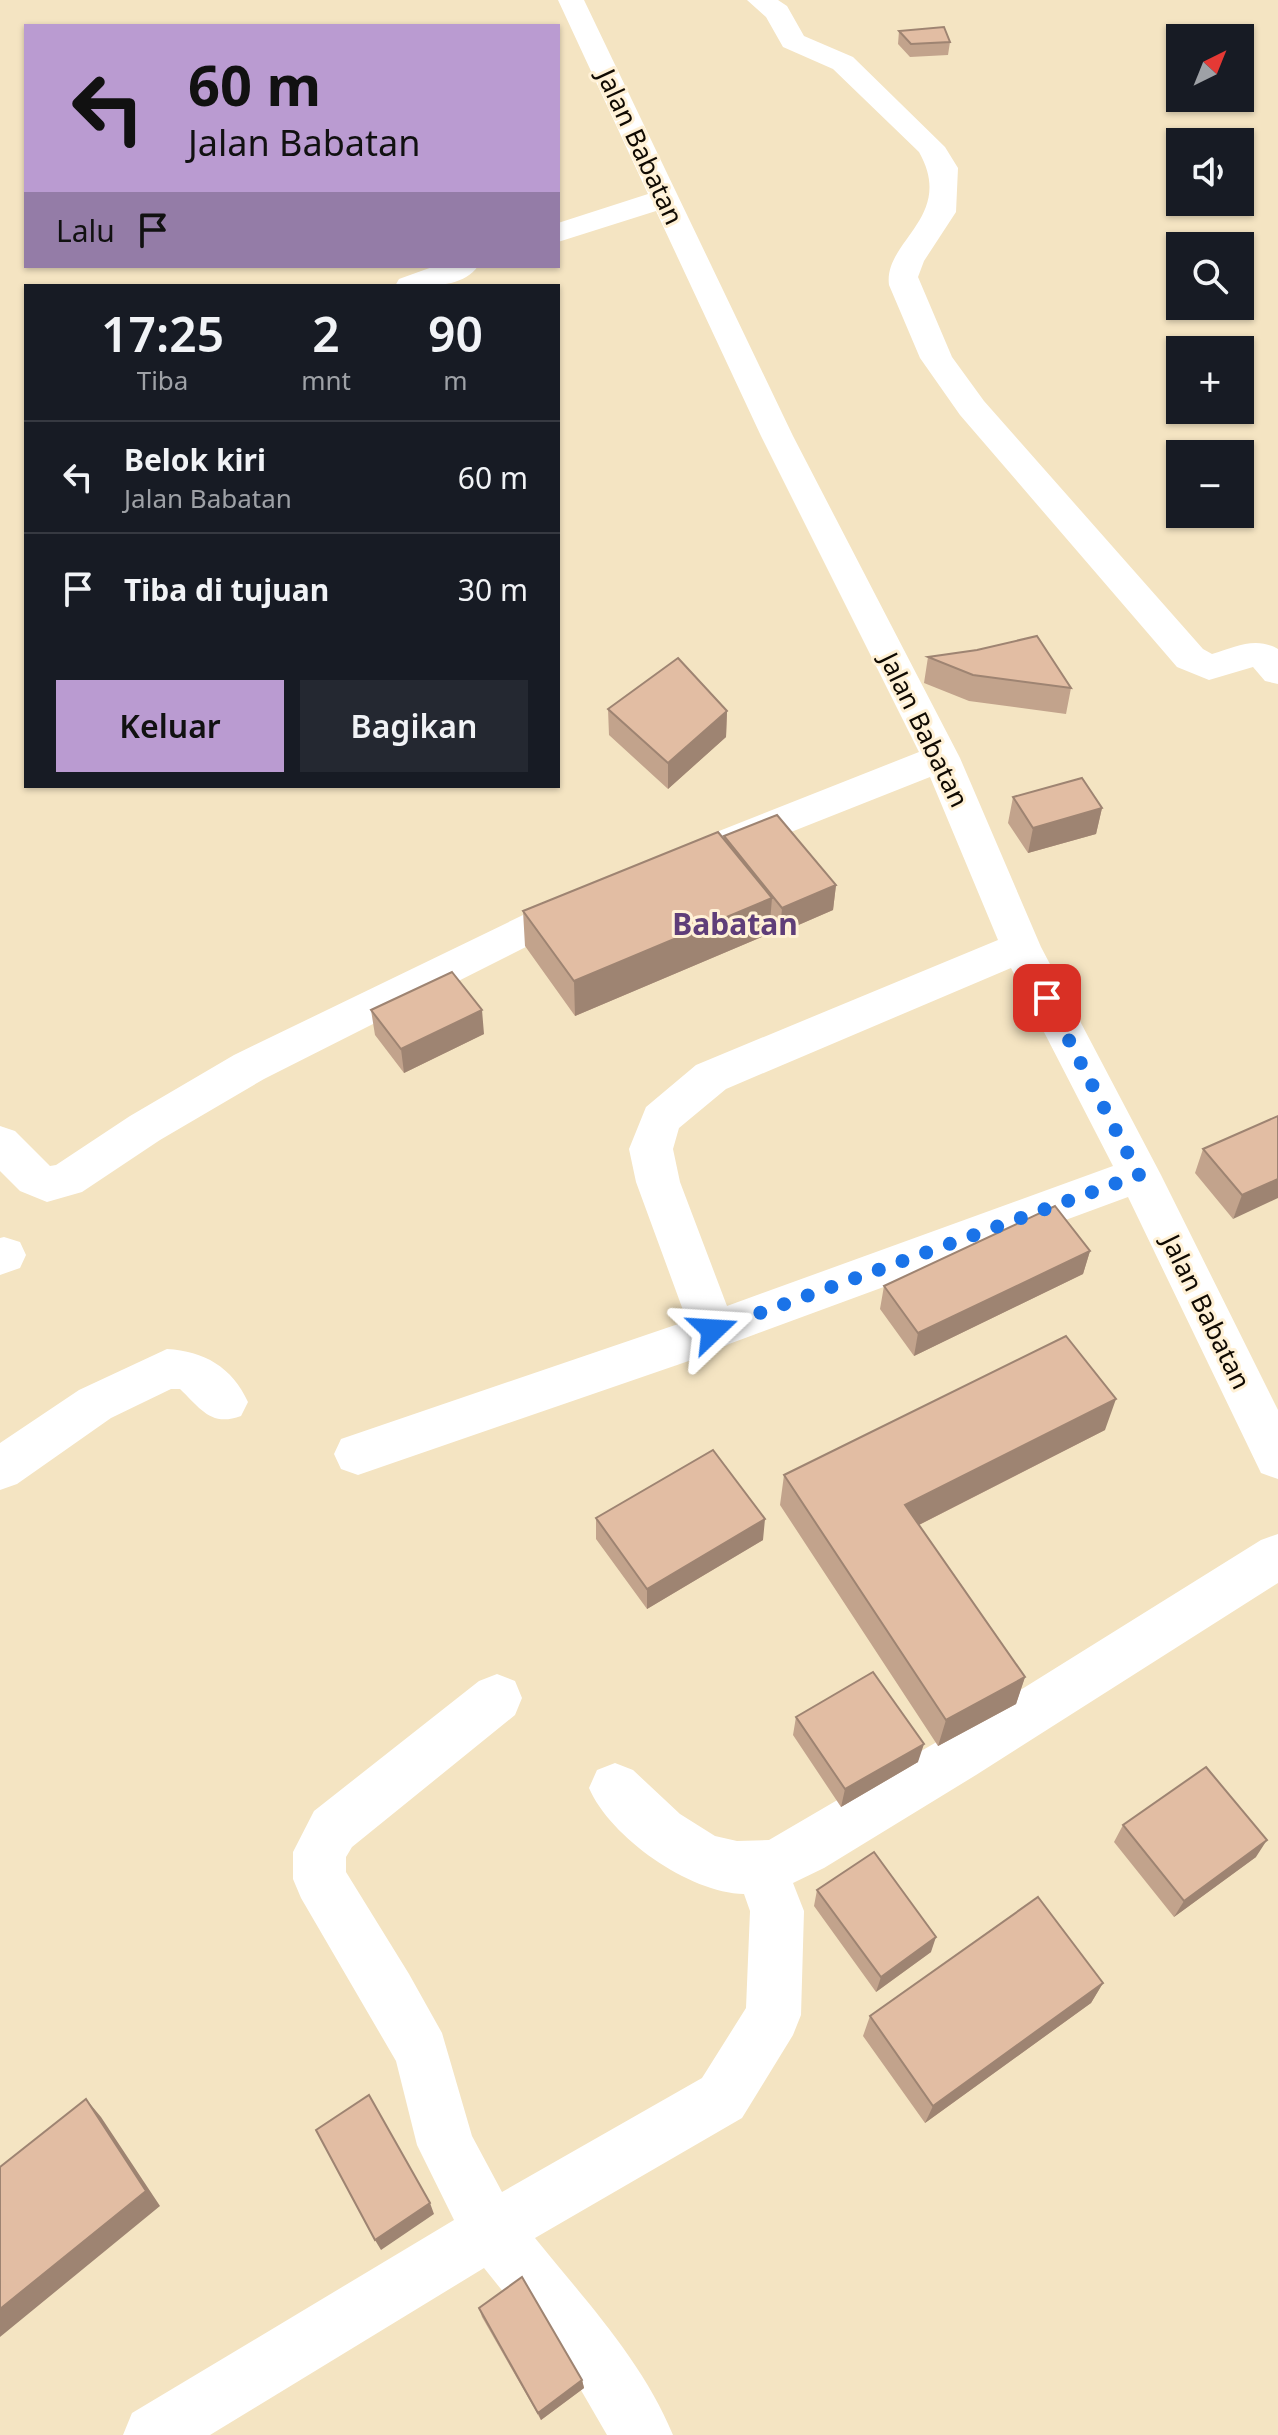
<!DOCTYPE html>
<html lang="id">
<meta charset="utf-8">
<style>
body{margin:0;font-family:"Noto Sans",sans-serif;background:#242831;color:#f1f3f6;height:100vh;display:flex;flex-direction:column;font-size:30px;white-space:nowrap}
*{box-sizing:border-box;margin:0}
p{font-size:26px;color:#9ea1a6}
.icon{flex:none;width:44px;height:44px;fill:none;stroke:currentColor;stroke-width:2;stroke-linecap:round;stroke-linejoin:round}
.map{position:relative;flex:1;overflow:hidden}
.side{position:absolute;left:24px;top:284px;width:536px;height:504px;display:flex;flex-direction:column;background:#171b24;border-radius:0px;box-shadow:0 2px 6px #0004}
.side>*{flex:none}
.top-card{position:absolute;left:24px;top:24px;width:536px;height:244px;border-radius:0px;box-shadow:0 2px 6px #0004;background:#ba9bd1;color:#111;overflow:hidden}
.needle{width:52px;rotate:43deg}
.controls{position:absolute;left:1166px;top:24px;display:grid;gap:16px}
.controls a{display:grid;place-items:center;width:88px;height:88px;border-radius:0px;background:#171b24;box-shadow:0 2px 6px #0004;font-size:40px}
.pin{position:absolute;display:grid;place-items:center;width:68px;height:68px;color:#fff;margin:-34px;border-radius:16px;box-shadow:0 4px 12px #0006}
.me{position:absolute;width:88px;margin:-44px;rotate:70deg;stroke-linejoin:round;filter:drop-shadow(0 0 6px #0008)}
.turn{display:flex;align-items:center;gap:28px;height:168px;padding:0 32px;font-size:36px}
.turn .icon{width:104px;height:104px;stroke-width:2.5}
.turn b{display:block;font-size:56px;line-height:68px}
.then{display:flex;align-items:center;height:76px;padding:0 32px;background:#0003;gap:16px;font-size:30px}
.eta{display:flex;justify-content:space-evenly;align-items:center;height:136px;text-align:center}
.eta b{font-size:48px;font-weight:600;line-height:56px}
.button{display:flex;gap:16px;margin-top:auto;padding:16px 32px}
.button a{flex:1;height:92px;border-radius:0px;background:#ba9bd1;color:#111;font-size:32px;font-weight:600;line-height:92px;text-align:center}
.button a+a{background:#242831;color:#f1f3f6}
ul{padding:0;list-style:none}
li{display:flex;align-items:center;gap:24px;height:112px;padding:0 32px;border-top:2px solid #363941}
li div{flex:1}
li b{display:block;font-size:30px}
li em{font-style:normal}
.map>svg:first-child{display:block}
.lines{fill:none;stroke-linecap:round;stroke-linejoin:round}
.minor{fill:#fff;fill-rule:evenodd}
.wall{fill:#c2a38c}
.shaded-wall{fill:#9e8472}
.building{fill:#e2bda3;stroke:#9e8472;stroke-width:2}
.route{stroke:#1a73e8;stroke-width:14;stroke-dasharray:0 25.2}
.labels{text-anchor:middle;stroke-width:6;stroke-linejoin:round;paint-order:stroke}
.street-label{font-size:26px;fill:#100a02;stroke:#fff1d6}
.quarter-label{font-size:30px;font-weight:bold;fill:#5f3e79;stroke:#fff1d6}
</style>
<div class="map">
<svg width="1278" height="2435" viewBox="0 0 1278 2435">
<rect width="100%" height="100%" fill="#f4e4c2"/>
<g class="lines">
<path class="minor" d="M558,0H584L793,436L960,758L1041,947L1161,1175L1278,1410V1479L1261,1473L1128,1197L729,1344L709,1354L358,1475L341,1469L334,1454L341,1439L687,1321L636,1182L629,1149L646,1107L696,1065L998,940L930,777L728,857L714,853L709,843L714,833L919,752L761,436L656,211L558,242V223L648,194ZM1011,968L1113,1166L727,1306L680,1182L673,1149L679,1128L726,1089Z
M747,0H778L787,6L804,36L853,57L945,147L958,168L956,212L924,261L918,277L952,357L984,401L1203,649L1212,654C1236,647 1255,636 1278,649V684L1265,681L1253,667L1209,680L1177,667L960,415L920,358L889,285C883,241 956,217 919,152L833,69L783,47L766,17Z
M435,266H478C462,290 420,286 395,286L399,279Z
M579,888L593,893L599,903L593,913L264,1079L160,1140L82,1192L47,1202L20,1191L0,1171V1126L15,1131L50,1166L56,1165L130,1116L234,1055Z
M4,1237L20,1242L26,1255L20,1268L0,1275V1238Z
M167,1349C204,1351 232,1367 248,1402L241,1416C211,1427 201,1409 180,1389H171L111,1418L17,1484L0,1490V1443L79,1390Z
M1278,1534V1583L976,1775L824,1868L793,1883L804,1911L801,2015L793,2035L742,2118L535,2238C585,2300 642,2360 673,2435H607L578,2385L484,2268L210,2435H123L132,2413L454,2220L417,2145L396,2061L301,1898L293,1879V1852L314,1811L479,1681L497,1674L515,1681L522,1698L515,1715L352,1847L346,1857V1872L409,1974L442,2033L472,2136L502,2192L702,2078L746,2008L750,1911L744,1894C689,1893 610,1837 589,1788L597,1770L615,1763L633,1770L680,1814L715,1836L737,1841L769,1840L940,1740L1261,1540Z"/>
</g>
<path class="wall" d="M899,31L950,42L948,55L910,57L898,44Z
M928,657L1071,688L1066,714L969,701L924,683Z
M608,709L727,711L726,737L668,789L609,735Z
M1013,797L1102,808L1096,834L1028,853L1008,823Z
M724,836L836,885L833,910L780,933L770,920L769,934L575,1016L525,946L523,911L724,840Z
M371,1010L484,1034L404,1073L375,1035Z
M1278,1116L1233,1219L1195,1173L1203,1149Z
M1090,1251L1083,1274L914,1356L880,1309L884,1286Z
M1105,1430L919,1525L1025,1677L1016,1704L938,1746L780,1505L784,1475Z
M596,1518L763,1540L647,1609L596,1539Z
M796,1717L918,1762L841,1807L793,1735Z
M1123,1825L1256,1857L1174,1917L1114,1842Z
M817,1890L931,1952L876,1992L814,1906Z
M1103,1983L1091,2003L925,2123L863,2036L870,2016Z
M479,2308L582,2380L584,2388L541,2420L482,2317Z"/>
<path class="shaded-wall" d="M727,711L726,737L668,789V763Z
M1102,808L1096,834L1028,853L1033,828Z
M836,885L833,910L780,933L782,908Z
M772,898L769,934L575,1016L574,981Z
M482,1010L484,1034L404,1073L401,1049Z
M1278,1179V1198L1233,1219L1242,1195Z
M1090,1251L1083,1274L914,1356L918,1333Z
M1116,1399L1105,1430L899,1535L905,1505Z
M765,1519L763,1540L647,1609V1589Z
M1025,1677L1016,1704L938,1746L946,1720Z
M924,1744L918,1762L841,1807L845,1789Z
M1267,1840L1256,1857L1174,1917L1184,1901Z
M936,1937L931,1952L876,1992L881,1977Z
M1103,1983L1091,2003L925,2123L933,2106Z
M86,2099L101,2117L160,2206L0,2337V2309Z
M430,2203L434,2214L381,2250L375,2240Z
M582,2380L584,2388L541,2420L538,2413Z"/>
<path class="building" d="M944,27L950,42L911,44L899,31Z
M1037,636L1071,688L973,675L928,657L977,650Z
M678,658L727,711L668,763L608,709Z
M1082,778L1102,808L1033,828L1013,797Z
M777,815L836,885L782,908L724,836Z
M718,832L772,898L574,981L523,911Z
M452,972L482,1010L401,1049L371,1010Z
M1278,1116V1179L1242,1195L1203,1149Z
M1055,1206L1090,1251L918,1333L884,1286Z
M1066,1336L1116,1399L905,1505L1025,1677L946,1720L784,1475Z
M713,1450L765,1519L647,1589L596,1518Z
M873,1672L924,1744L845,1789L796,1717Z
M1206,1767L1267,1840L1184,1901L1123,1825Z
M874,1852L936,1937L881,1977L817,1890Z
M1038,1897L1103,1983L933,2106L870,2016Z
M369,2095L430,2203L375,2240L316,2130Z
M86,2099L146,2191L0,2309V2167Z
M522,2277L582,2380L538,2413L479,2308Z"/>
<g class="lines">
<path class="route" d="M713,1330L1139,1175L1047,998"/>
</g>
<g class="labels">
<g class="street-label">
<text transform="translate(640 147) rotate(65)" y="9">Jalan Babatan</text>
<text transform="translate(924 730) rotate(64)" y="9">Jalan Babatan</text>
<text transform="translate(1206 1312) rotate(64)" y="9">Jalan Babatan</text>
</g>
<g class="quarter-label">
<text x="735" y="935">Babatan</text>
</g>
</g>
</svg>
<div class="controls">
<a><svg class="needle" viewBox="-14 -14 28 28"><path d="M0-13l5 13h-10z" fill="#e53935"/><path d="M0 13l5-13h-10z" fill="#9ea1a6"/></svg></a>
<a><svg class="icon" aria-label="sound" viewBox="0 0 24 24"><path d="M4 9h4l5-4v14l-5-4H4zM17 9q2 3 0 6"/></svg></a>
<a><svg class="icon" aria-label="search" viewBox="0 0 24 24"><circle cx="10" cy="10" r="6"/><path d="M15 15l6 6"/></svg></a>
<a>+</a>
<a>−</a>
</div>
<div class="pin" style="left:1047px;top:998px;background:#d93025"><svg class="icon" aria-label="arrive" viewBox="0 0 24 24"><path d="M6 21V4h12l-3 4 3 4H6"/></svg></div>
<svg class="me" style="left:713px;top:1330px" viewBox="-20 -20 40 40"><path d="M0-17L14 15 0 8-14 15z" fill="#1a73e8" stroke="#fff" stroke-width="4"/></svg>
<div class="top-card">
<div class="turn"><svg class="icon" aria-label="left" viewBox="0 0 24 24"><path d="M17 20v-9H6M10 6l-5 5 5 5"/></svg><div><b>60 m</b>Jalan Babatan</div></div>
<div class="then">Lalu<svg class="icon" aria-label="arrive" viewBox="0 0 24 24"><path d="M6 21V4h12l-3 4 3 4H6"/></svg></div>
</div>
<section class="side">
<div class="eta">
<div><b>17:25</b><p>Tiba</p></div>
<div><b>2</b><p>mnt</p></div>
<div><b>90</b><p>m</p></div>
</div>
<ul>
<li><svg class="icon" aria-label="left" viewBox="0 0 24 24"><path d="M17 20v-9H6M10 6l-5 5 5 5"/></svg><div><b>Belok kiri</b><p>Jalan Babatan</p></div><em>60 m</em></li>
<li><svg class="icon" aria-label="arrive" viewBox="0 0 24 24"><path d="M6 21V4h12l-3 4 3 4H6"/></svg><div><b>Tiba di tujuan</b></div><em>30 m</em></li>
</ul>
<div class="button"><a>Keluar</a><a>Bagikan</a></div>
</section>
</div>
